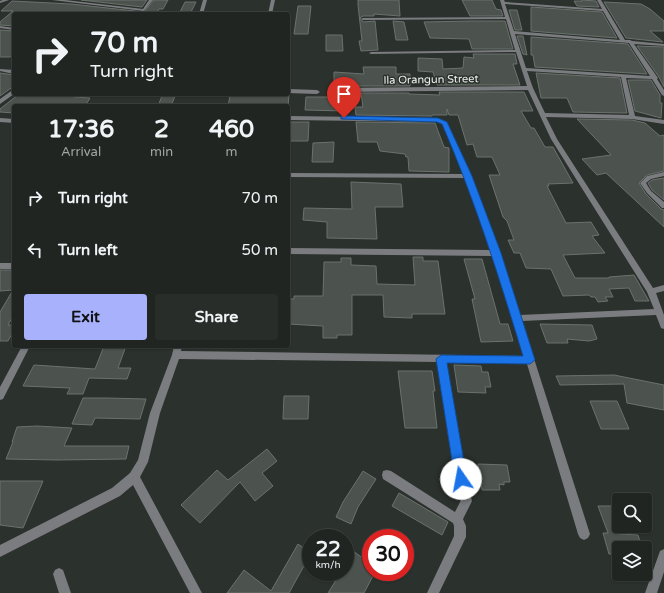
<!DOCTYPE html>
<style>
body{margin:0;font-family:"Varela Round",sans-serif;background:#282d2a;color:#f1f3f6;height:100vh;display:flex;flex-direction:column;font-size:15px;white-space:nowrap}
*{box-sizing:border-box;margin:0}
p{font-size:13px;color:#a2a5a5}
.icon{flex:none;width:22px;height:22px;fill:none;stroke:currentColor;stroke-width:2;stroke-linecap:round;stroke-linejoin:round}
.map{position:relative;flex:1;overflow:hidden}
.details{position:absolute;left:12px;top:104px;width:278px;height:244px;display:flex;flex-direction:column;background:#202522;border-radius:4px;box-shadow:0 1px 3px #0004,0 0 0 1px #3d4240}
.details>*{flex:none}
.banner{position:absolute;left:12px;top:12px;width:278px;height:84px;border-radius:4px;box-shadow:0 1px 3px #0004,0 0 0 1px #3d4240;background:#202522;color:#f1f3f6;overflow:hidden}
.fabs{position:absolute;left:612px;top:493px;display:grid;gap:8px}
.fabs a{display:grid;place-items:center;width:40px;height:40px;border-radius:4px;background:#202522;box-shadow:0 1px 3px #0004,0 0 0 1px #3d4240;font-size:20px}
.speed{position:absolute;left:302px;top:529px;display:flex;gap:8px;font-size:20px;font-weight:700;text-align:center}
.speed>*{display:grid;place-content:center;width:52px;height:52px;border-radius:50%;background:#202522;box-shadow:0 1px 3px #0004,0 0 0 1px #3d4240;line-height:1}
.speed small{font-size:10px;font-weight:400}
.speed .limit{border:6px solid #d22;background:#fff;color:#111}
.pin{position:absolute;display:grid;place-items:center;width:34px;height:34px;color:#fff;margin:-41px -17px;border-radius:50% 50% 50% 0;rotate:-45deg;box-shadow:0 0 4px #0007}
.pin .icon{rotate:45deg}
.me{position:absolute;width:44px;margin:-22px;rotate:348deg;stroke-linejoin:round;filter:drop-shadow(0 0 3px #0008)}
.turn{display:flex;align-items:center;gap:14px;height:84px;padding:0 12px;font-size:18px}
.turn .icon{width:52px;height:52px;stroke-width:2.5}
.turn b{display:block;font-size:28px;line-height:34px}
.eta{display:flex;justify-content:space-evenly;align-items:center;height:68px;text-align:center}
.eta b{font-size:24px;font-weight:700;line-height:28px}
.action{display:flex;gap:8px;margin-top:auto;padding:8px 12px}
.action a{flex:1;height:46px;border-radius:4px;background:#a7b1fc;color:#111;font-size:16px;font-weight:700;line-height:46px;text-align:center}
.action a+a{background:#282d2a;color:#f1f3f6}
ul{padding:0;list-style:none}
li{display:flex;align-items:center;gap:12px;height:52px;padding:0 12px}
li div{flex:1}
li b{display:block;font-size:15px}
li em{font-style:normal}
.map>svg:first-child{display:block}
.building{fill:#4c534e;stroke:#6b726d}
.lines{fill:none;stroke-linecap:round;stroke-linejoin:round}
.street{fill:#7b7c7f;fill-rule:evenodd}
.route{fill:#1a73e8;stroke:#114b97}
.labels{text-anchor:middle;stroke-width:3;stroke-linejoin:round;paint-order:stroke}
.far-street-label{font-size:11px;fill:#ecf0ed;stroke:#2b312d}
</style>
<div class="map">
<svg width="664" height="593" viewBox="0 0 664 593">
<rect width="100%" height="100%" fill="#2b312d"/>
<path class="building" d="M81,0H147L142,7Z
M154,0H168L163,9H159L156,14H14V26L0,25V22L13,11H1L12,1L71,4L144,12Z
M358,0H399L400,16L374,14V16H363L360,18L363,22L375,21L378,50L361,51L359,41H362L358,5Z
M462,0H492L496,9L501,10L503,16H470Z
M582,0L596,1L599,7L577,6L574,1H582Z
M185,2H196L190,14H179Z
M604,2L641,4L650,9L664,21V31H650L663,42L626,38Z
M298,6H311L308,34H294Z
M531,7L602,12L617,38L531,31Z
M509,10H517L522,30H515Z
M393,21L404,22L408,40H396Z
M472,21H505L513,49H472L469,39L430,38L424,22Z
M0,30L14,31V54L10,57H0Z
M326,35H342L343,51H326Z
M517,36H523L527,55L523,54Z
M531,37L628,44L647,74L535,67L533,55H531Z
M637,46L664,47V87L659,77Z
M473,54H515L517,64H513L520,85H437L433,72L418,71V58L442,59L443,69L463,68L464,57L474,58Z
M363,67H396V74H410V86H334V72L364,74Z
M0,73L14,75V86L0,96Z
M536,73L620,78L627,113L573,112L567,98H541Z
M628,80H651L660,95V103H662L661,118L635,111Z
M439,92H524L533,111H521L531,128H534L545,147H553L573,183L548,184L549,186H547L566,223L591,222L599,235L592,236L605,253L563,255L575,278H609V277L634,275L649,301H635L629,288L609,289L613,297H605L608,301L598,302L595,297H591L589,295L563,296L551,269L526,268L520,253H514L508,240H514L507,221L503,217L489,175H500L492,157H477L473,144L467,145L458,115H449L447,109V115H432V116L356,115L355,107H363L361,93H409V94L440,95Z
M334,93H342L344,111L305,110L306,97H334Z
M19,94H77L74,97L90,98L85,106L45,104L43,106H14V113L0,112V109Z
M245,94L289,95L288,106H228L230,96H245Z
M162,96H175L171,106H158Z
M577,119L632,120L645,123L660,136L664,135V171L647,175L639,183L646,194L661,209L664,210V227L606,173L597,175L582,159L611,155Z
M288,122H309L308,141H288Z
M356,122L435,123L444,147L449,148V172L409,171L408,157H406L405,154L380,151L377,142H358Z
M334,142L333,162H312L313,143Z
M664,178V200L652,190L648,183L652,180Z
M351,182L401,184L403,207H375L377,239L327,238V222L303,220L304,208L352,209Z
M413,257H423V261H438L445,314H412V318L384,317L383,295H352V335H337V338H323V326L288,324V299H294V296H323L324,262H341V258H351V265L376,266L377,284L415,285Z
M464,259H482L500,324H508L513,341L481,342L472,299H475Z
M0,270H14V314L8,325H14V330L8,341H0V312L13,290L0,291Z
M540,324L592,325L597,339L589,341L567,339L568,343H547Z
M104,346H126L118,368H131L127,379L89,378L83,394H67L70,388L23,386L34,365L95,369Z
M454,365L481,366L482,372H488L491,387H485L486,393L458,392Z
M398,371H432L435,391H433L437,428H405Z
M614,375L664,385V410L627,403L624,384L560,385L556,376Z
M284,396H309L308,419H283Z
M83,398H107L146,399L140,419L95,418L92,425L72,424Z
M590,401H617L629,429H601Z
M37,426L72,428L64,446H129L126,459L57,460L6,459L13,442H12L17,427Z
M267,449L277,461L262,473L273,486L255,501L240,482L200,523L181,505L217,470L228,480Z
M478,464L507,465L510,482H504V485L499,484L500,490H482Z
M363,471L376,479L358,507L351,524L336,517L343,502Z
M0,481H43L23,528L0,525Z
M399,493L448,522L442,535L392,506Z
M598,506H619V534L638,535L642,548H619V554H609L603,533H608Z
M298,544L311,553L289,593H227L244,570L271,591Z
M353,551L371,564V572H375L364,593H328L341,572H345V565Z"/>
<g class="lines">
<path class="street" d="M3,0H9L0,3V1Z
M52,0H65L143,9L149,0H153L144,11Z
M203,0H207L203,14H199Z
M271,0H275L272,14H268Z
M500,0H504L505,2L602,9L597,0H601L625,40H630L632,41L664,44V46L634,44L658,78L657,79L664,90V96L662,95L652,79L626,78L635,116L664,120V124L632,119L546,117L557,139L653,288L664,285V291L656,293L664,315V329L661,328L656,315L522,321L590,534L588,538L584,540L580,538L578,534L527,364L446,362L463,468L472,501L463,519L466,526V537L439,593H427L454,536V526L453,523L383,479L382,475L383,471L387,470L391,471L455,512L461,500L453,468L437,362L179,359L160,413L148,462L140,477L202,593H190L133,485L120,496L0,557V545L112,488L130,473L138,460L150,413L172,355L174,346H182L181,351L525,356L493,256L288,254V248L491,250L464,178L288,177V173L463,174L443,124L437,122L288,120V116L438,118L447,122L469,174L472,176L471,178L500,253L520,315L654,309L647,292L551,139L528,90L333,92L330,90L333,88L527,86L516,52L371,54L369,53L371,52L515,50L506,19L363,20L361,19L363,18L505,17ZM505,4L603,11L620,40L514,31ZM515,34L629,43L650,76L526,68ZM527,71L621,77L629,115L545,113L533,88Z
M0,26L14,28V30L0,28Z
M0,69L14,70V74L0,71Z
M14,89V94L0,104V99Z
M288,89L317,90L320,92L317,94L288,93Z
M0,118L14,119V123L0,122Z
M664,172V176L651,179L646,183L651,191L664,202V208H662L647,193L640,183L647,176Z
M0,263H14V269H0Z
M22,346H30L3,399L0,400V387Z
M664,549V572L657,593H645L660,551Z
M59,568L63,570L71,593H59L53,574L55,570Z"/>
</g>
<path class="route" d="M344,116L438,118L447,122L472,176L501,253L535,360L530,364L447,363L467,479L465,483L461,485L457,483L455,479L436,359L441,355L523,356C499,277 475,200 442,124L437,122L341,119V116Z"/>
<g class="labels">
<g class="far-street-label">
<text transform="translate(431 79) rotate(-1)" y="4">Ila Orangun Street</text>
</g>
</g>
</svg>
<div class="fabs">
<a><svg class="icon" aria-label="search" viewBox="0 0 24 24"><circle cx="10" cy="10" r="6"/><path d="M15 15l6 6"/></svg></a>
<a><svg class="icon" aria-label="layers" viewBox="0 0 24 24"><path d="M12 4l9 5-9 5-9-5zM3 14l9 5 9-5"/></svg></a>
</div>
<div class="speed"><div>22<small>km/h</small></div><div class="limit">30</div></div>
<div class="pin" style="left:344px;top:118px;background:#d93025"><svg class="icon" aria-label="arrive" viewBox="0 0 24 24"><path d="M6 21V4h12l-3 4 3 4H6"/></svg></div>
<svg class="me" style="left:461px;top:479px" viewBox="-20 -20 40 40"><circle r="19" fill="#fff"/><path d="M0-13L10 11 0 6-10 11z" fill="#1a73e8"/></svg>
<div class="banner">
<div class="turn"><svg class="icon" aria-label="right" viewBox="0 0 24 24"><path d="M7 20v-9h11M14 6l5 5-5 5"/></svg><div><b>70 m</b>Turn right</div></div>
</div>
<section class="details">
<div class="eta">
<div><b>17:36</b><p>Arrival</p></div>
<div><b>2</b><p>min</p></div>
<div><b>460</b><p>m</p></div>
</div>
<ul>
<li><svg class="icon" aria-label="right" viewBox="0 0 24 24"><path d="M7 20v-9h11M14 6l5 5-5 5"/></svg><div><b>Turn right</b></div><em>70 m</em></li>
<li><svg class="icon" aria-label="left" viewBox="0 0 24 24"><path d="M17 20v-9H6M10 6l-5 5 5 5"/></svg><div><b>Turn left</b></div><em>50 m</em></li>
</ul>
<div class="action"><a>Exit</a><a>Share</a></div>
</section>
</div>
